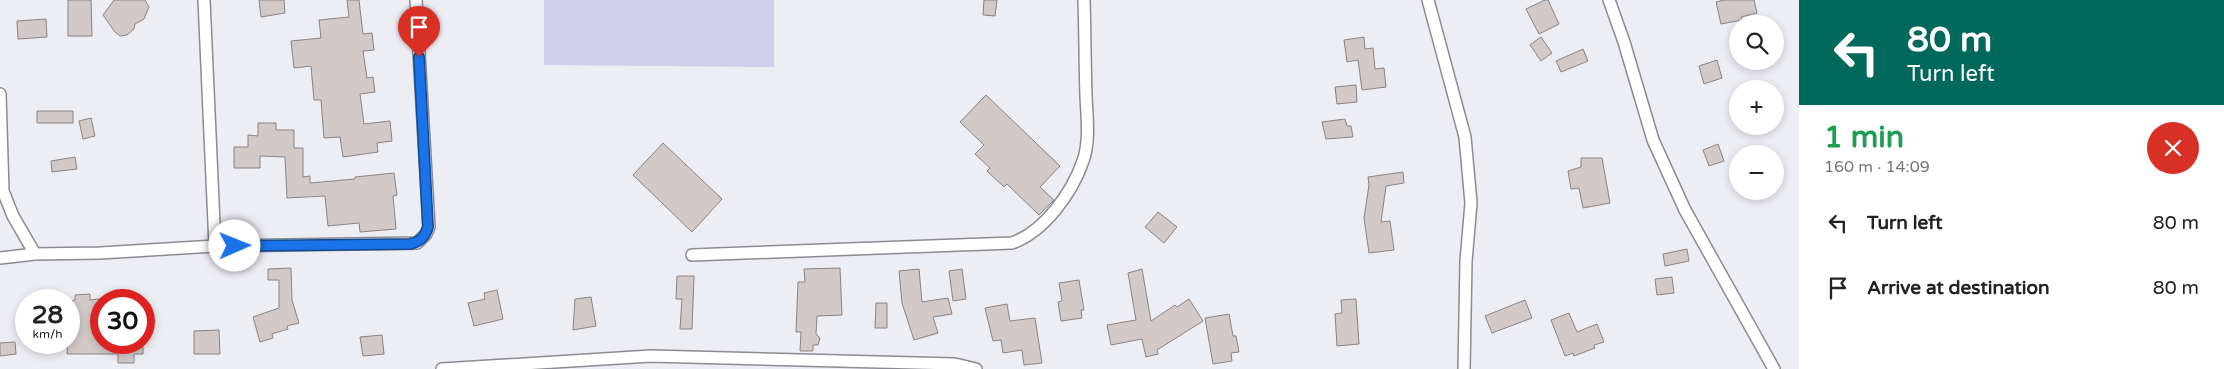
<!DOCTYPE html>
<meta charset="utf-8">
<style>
body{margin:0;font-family:"Varela Round",sans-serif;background:#f2f2f2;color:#222;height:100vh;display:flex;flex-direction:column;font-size:19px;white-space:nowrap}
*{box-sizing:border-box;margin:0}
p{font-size:16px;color:#767676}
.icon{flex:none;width:28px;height:28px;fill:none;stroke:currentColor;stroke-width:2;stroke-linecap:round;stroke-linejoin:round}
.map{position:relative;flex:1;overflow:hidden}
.panel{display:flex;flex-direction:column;background:#fff;width:425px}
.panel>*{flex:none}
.guide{background:#00695c;color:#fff;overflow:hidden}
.tools{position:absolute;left:1729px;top:15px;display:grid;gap:10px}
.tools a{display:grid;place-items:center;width:55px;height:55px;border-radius:50%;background:#fff;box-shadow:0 2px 8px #0003;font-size:25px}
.speed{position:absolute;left:15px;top:289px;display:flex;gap:10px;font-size:25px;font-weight:700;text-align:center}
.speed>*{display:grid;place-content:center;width:65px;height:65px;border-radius:50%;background:#fff;box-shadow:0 2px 8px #0003;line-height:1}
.speed small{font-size:12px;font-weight:400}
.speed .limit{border:8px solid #d22;background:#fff;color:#111}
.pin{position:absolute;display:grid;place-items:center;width:42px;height:42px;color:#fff;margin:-51px -21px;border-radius:50% 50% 50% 0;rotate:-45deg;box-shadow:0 0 5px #0007}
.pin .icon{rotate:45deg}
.me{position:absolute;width:55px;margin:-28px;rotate:89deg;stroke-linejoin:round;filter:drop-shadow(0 0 4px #0008)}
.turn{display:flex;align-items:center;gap:18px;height:105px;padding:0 25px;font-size:22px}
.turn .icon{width:65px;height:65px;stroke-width:2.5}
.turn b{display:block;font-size:35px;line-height:42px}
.round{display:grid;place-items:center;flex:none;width:52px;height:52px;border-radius:26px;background:#f2f2f2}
.head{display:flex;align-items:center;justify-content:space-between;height:85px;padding:0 25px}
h1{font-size:30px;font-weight:700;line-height:38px;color:#1e9e55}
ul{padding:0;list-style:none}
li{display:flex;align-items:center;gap:15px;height:65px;padding:0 25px}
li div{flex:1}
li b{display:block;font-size:19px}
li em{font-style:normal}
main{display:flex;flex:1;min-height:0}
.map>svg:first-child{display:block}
.green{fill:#cfceed}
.building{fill:#d2cac8;stroke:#8a8382}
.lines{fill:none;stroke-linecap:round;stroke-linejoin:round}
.street-casing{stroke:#8b8b91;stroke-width:14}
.street{stroke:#fff;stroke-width:11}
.route-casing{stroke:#114b97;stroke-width:12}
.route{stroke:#1a73e8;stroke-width:9}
</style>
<main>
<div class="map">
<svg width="1799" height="369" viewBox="0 0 1799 369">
<rect width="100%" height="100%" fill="#ededf4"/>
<path class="green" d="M544,0H774V67L544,65Z"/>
<path class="building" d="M68,0H91L92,36H68Z
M114,0H145L149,7L144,19L135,24L134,29L127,35L120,36L115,32L103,15Z
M259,0H284L285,13L261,17Z
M347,0H359L363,34L372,33L374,50L363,51L367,78L373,77L375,92L360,94L364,124L390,121L392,141L377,143L378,152L343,157L340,137L324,138L321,100H314L311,66L294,68L291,41L321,38L319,20L349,17Z
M984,0H997L995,16L983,15Z
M1545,0H1548L1559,24L1539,34L1526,9Z
M1724,0H1754L1757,13L1741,17L1742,20L1721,24L1716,2Z
M46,19L47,37L18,39L17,21Z
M1364,37L1365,49L1373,48L1375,69L1384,68L1386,87L1362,90L1358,60L1347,62L1344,40Z
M1541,37L1552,53L1541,61L1530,45Z
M1583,49L1588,61L1561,72L1556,61Z
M1717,60L1722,78L1704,84L1699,66Z
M1356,85L1357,102L1337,104L1335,87Z
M986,95L1060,166L1040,187L1054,200L1039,215L1007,184L1004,187L987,171L990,168L975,154L984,145L960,122Z
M37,111H73V123H37Z
M91,118L95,136L83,139L79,121Z
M1345,119L1347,126H1351L1353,137L1326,139L1322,122Z
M258,123H276V130H294V148H303V177L310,176V183L355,179V177L394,173L397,195L393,196L396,229L360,232L359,223L328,226L325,196L287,198L285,157L260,156V168H234V147H248V135L258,136Z
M663,143L722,199L692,232L633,175Z
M1718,144L1724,161L1709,166L1703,150Z
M75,157L77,169L52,172L51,161Z
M1581,158H1602L1610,203L1583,208L1579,188L1571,189L1568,171L1581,167Z
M1403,172L1404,183L1386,186L1381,222L1390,221L1394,250L1369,253L1364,218L1369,185L1368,177Z
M1158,212L1177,227L1164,243L1145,227Z
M1687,249L1689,261L1665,266L1663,254Z
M291,268L292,300L299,323L287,326L288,329L272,334L273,338L260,342L253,317L279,308V280H268V269Z
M840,268L842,315L817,316L816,334L820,338L818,345H813V351H800L801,332H796L798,282H805L804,269Z
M919,269L922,302L948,298L952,314L933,317L938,333L914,340L902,303L899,271Z
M962,269L966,299L953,301L949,271Z
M1142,269L1151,321L1175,305L1177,307L1189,299L1203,321L1157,350L1158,354L1146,357L1142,339L1111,345L1107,325L1136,320L1128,273Z
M677,276H694L692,329H680L682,299H676Z
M1672,277L1674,293L1657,295L1655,279Z
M1079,280L1084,310H1081L1082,318L1061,321L1058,302L1062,301L1059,283Z
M497,290L503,319L474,326L468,303L485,299L484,293Z
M90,294V300L99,299L101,342H143V354H134V363H118V354H67L69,301L75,300V295Z
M591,297L596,326L573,330L575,299Z
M1356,299L1359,344L1337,346L1335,314L1342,313L1341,300Z
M1525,300L1532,318L1492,333L1485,316Z
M876,303H887V328H875Z
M1007,304L1010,321L1035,318L1042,363L1024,365L1022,350L1003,353L1001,340L993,341L985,308Z
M1569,313L1577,332L1597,324L1604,342L1594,345L1595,348L1574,356L1573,353L1565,356L1551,320Z
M1229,314L1233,336H1236L1239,352L1231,353L1232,361L1213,364L1205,318Z
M219,330L220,354H194V331Z
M382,335L384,354L363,356L360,337Z
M15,342L16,354L0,356V343Z"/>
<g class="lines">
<g class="street-casing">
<path id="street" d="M204,0L215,246
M1428,0L1465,137L1471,203L1466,261L1464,369
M1609,0L1624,42L1653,140L1685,210L1774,369
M0,94L3,191L13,216L35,254
M692,255L1012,243C1044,232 1072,193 1083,161C1090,142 1087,117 1086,96C1085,64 1085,32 1084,0
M0,258L35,254L100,253L215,246L417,243L426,234L429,227L416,0
M442,369L651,356L955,364L976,369"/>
</g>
<use href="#street" class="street"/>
</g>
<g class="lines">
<g class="route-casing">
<path id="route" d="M235,246L410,244C420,242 425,237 428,227L419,57"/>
</g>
<use href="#route" class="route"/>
</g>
</svg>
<div class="tools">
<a><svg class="icon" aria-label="search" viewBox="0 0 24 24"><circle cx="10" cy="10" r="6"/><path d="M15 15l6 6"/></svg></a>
<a>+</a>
<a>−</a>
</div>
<div class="speed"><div>28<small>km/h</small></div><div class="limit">30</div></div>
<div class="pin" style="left:419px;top:57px;background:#d93025"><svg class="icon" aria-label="arrive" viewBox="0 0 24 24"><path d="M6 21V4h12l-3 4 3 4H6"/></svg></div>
<svg class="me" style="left:235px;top:246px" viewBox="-20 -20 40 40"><circle r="19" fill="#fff"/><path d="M0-13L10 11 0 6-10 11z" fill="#1a73e8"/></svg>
</div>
<section class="panel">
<div class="guide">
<div class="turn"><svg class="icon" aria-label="left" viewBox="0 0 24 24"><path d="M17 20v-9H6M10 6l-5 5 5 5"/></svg><div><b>80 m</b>Turn left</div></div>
</div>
<div class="head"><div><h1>1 min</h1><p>160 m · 14:09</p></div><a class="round" style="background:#d93025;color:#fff"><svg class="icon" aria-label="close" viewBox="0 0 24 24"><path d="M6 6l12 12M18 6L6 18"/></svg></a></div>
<ul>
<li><svg class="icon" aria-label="left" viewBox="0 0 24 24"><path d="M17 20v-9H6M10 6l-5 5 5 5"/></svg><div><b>Turn left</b></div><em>80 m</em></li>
<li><svg class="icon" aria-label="arrive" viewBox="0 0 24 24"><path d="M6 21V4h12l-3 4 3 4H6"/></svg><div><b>Arrive at destination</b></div><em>80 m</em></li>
</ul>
</section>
</main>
